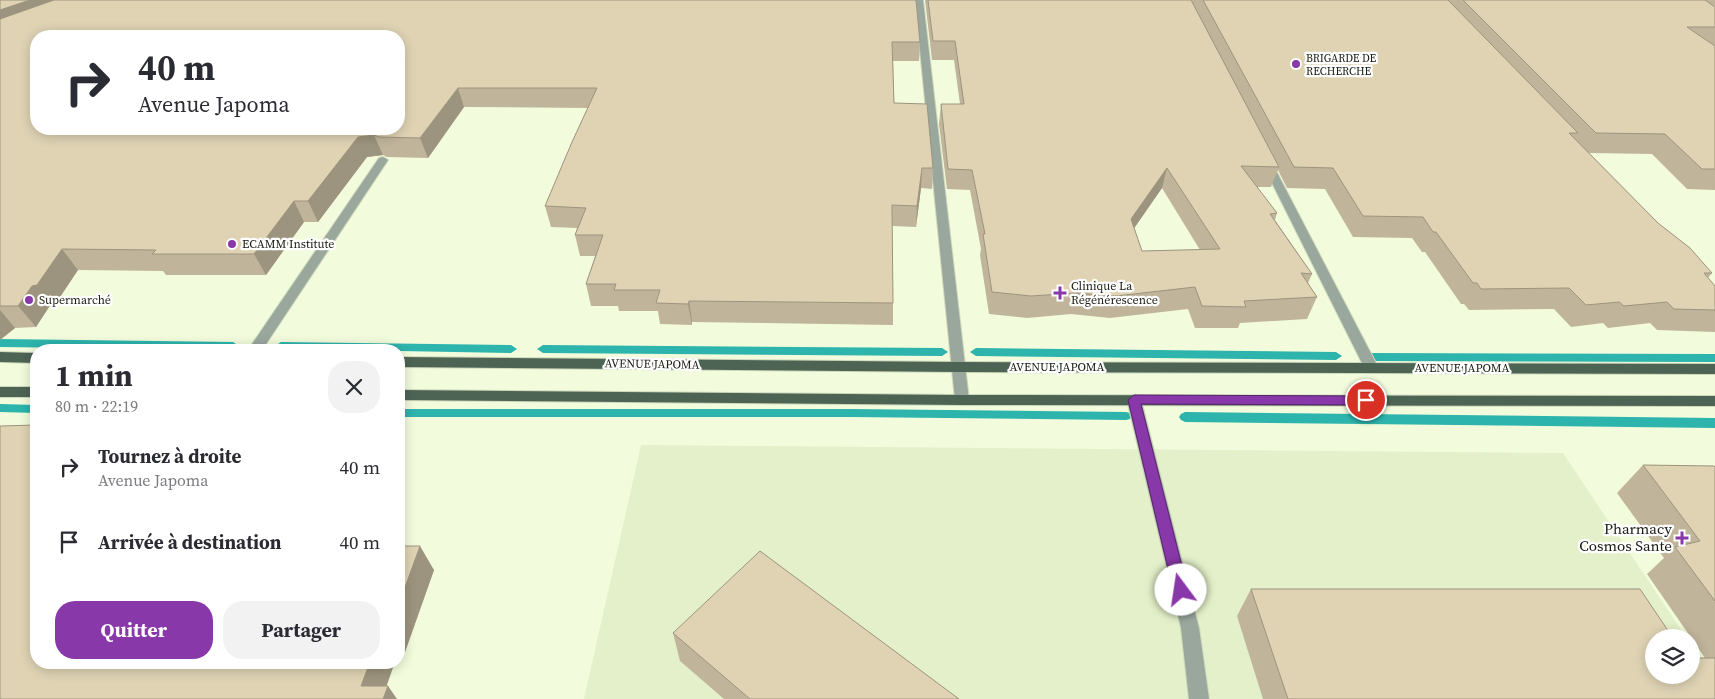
<!DOCTYPE html>
<html lang="fr">
<meta charset="utf-8">
<style>
body{margin:0;font-family:"Source Serif 4",serif;background:#f2f2f3;color:#2b2b33;height:100vh;display:flex;flex-direction:column;font-size:19px;white-space:nowrap}
*{box-sizing:border-box;margin:0}
p{font-size:16px;color:#7c7c81}
.icon{flex:none;width:28px;height:28px;fill:none;stroke:currentColor;stroke-width:2;stroke-linecap:round;stroke-linejoin:round}
.map{position:relative;flex:1;overflow:hidden}
.drawer{position:absolute;left:30px;top:344px;width:375px;height:325px;display:flex;flex-direction:column;background:#fff;border-radius:20px;box-shadow:0 2px 12px #0003}
.drawer>*{flex:none}
.guide{position:absolute;left:30px;top:30px;width:375px;height:105px;border-radius:20px;box-shadow:0 2px 12px #0003;background:#fff;color:#2b2b33;overflow:hidden}
.fabs{position:absolute;left:1645px;top:629px;display:grid;gap:10px}
.fabs a{display:grid;place-items:center;width:55px;height:55px;border-radius:50%;background:#fff;box-shadow:0 2px 12px #0003;font-size:25px}
.pin{position:absolute;display:grid;place-items:center;width:42px;height:42px;color:#fff;margin:-21px;border:2px solid #fff;border-radius:50%;box-shadow:0 1px 5px #0007}
.me{position:absolute;width:55px;margin:-28px;rotate:346deg;stroke-linejoin:round;filter:drop-shadow(0 0 4px #0008)}
.turn{display:flex;align-items:center;gap:18px;height:105px;padding:0 25px;font-size:22px}
.turn .icon{width:65px;height:65px;stroke-width:2.5}
.turn b{display:block;font-size:35px;line-height:42px}
.round{display:grid;place-items:center;flex:none;width:52px;height:52px;border-radius:20px;background:#f2f2f3}
.headline{display:flex;align-items:center;justify-content:space-between;height:85px;padding:0 25px}
h1{font-size:30px;font-weight:700;line-height:38px}
.action{display:flex;gap:10px;margin-top:auto;padding:10px 25px}
.action a{flex:1;height:58px;border-radius:20px;background:#8838a8;color:#fff;font-size:20px;font-weight:700;line-height:58px;text-align:center}
.action a+a{background:#f2f2f3;color:#2b2b33}
ul{padding:0;list-style:none}
li{display:flex;align-items:center;gap:15px;height:75px;padding:0 25px}
li div{flex:1}
li b{display:block;font-size:19px}
li em{font-style:normal}
.map>svg:first-child{display:block}
.built{fill:#e3f0c9}
.lines{fill:none;stroke-linecap:round;stroke-linejoin:round}
.stream{fill:#2db4ad;fill-rule:evenodd}
.service-casing{stroke:#cfd8bb;stroke-width:2}
.minor-casing{stroke:#cfd8bb;stroke-width:2}
.primary-casing{stroke:#cfd8bb;stroke-width:2}
.service{fill:#99a79d;fill-rule:evenodd}
.minor{fill:#99a79d;fill-rule:evenodd}
.primary{fill:#4d6455;fill-rule:evenodd}
.wall{fill:#c0b59b;fill-rule:evenodd}
.shaded-wall{fill:#9c947e}
.building{fill:#dfd3b4;stroke:#9c947e;fill-rule:evenodd}
.route{fill:#8838a8;stroke:#58246d}
.poi-dot{fill:#8838a8;stroke:#fff;stroke-width:2}
.labels{text-anchor:middle;stroke-width:4.5;stroke-linejoin:round;paint-order:stroke}
.far-poi-label{font-size:11px;fill:#171b10;stroke:#fff;text-anchor:start}
.poi-label{font-size:12px;fill:#171b10;stroke:#fff;text-anchor:start}
.street-label{font-size:12px;fill:#171b10;stroke:#fff}
.near-poi-label{font-size:15px;fill:#171b10;stroke:#fff;text-anchor:end}
</style>
<div class="map">
<svg width="1715" height="699" viewBox="0 0 1715 699">
<rect width="100%" height="100%" fill="#f2fcdc"/>
<path class="built" d="M641,445L1563,453L1686,637L1654,638V675H1691V645L1715,682V699H584Z"/>
<g class="lines">
<path class="stream" d="M0,339L233,342L239,346L233,350L0,347Z
M281,342L511,345L517,349L511,353L399,351V350H281L275,346Z
M543,345L942,348L948,352L942,356L543,353L537,349Z
M976,348L1336,352L1342,356L1336,360L976,356L970,352Z
M1369,353L1715,354V362L1369,361L1363,357Z
M0,404L36,405V413L0,412Z
M399,409H850L1126,412L1130,413L1132,416L1130,419L1126,420L850,417H399Z
M1185,412L1715,418V428L1185,422L1181,420L1179,417L1181,414Z"/>
<g class="service-casing">
<path id="service" d="M383,157L388,160L262,350H248L379,158Z
M1134,395L1139,396L1141,400L1199,628L1209,699H1189L1181,628L1127,400L1129,396Z"/>
</g>
<g class="minor-casing">
<path id="minor" d="M915,0H923L969,400L967,404L962,405L957,404L955,400Z
M1267,160L1272,163L1378,367L1376,371H1366L1262,163Z"/>
</g>
<g class="primary-casing">
<path id="primary" d="M0,352L36,353V363L0,362Z
M399,357L959,362L1715,364V374L959,372L399,367Z
M0,387H36V397H0Z
M399,390L962,395L1715,396V406L962,405L399,400Z"/>
</g>
<use href="#service" class="service"/>
<use href="#minor" class="minor"/>
<use href="#primary" class="primary"/>
</g>
<path class="wall" d="M0,0L920,42L919,61H893L894,103L933,168L932,189L921,188L916,227L892,226L893,303V325L692,322V325L660,324L658,311H619L618,306H591L586,284L595,256H580L575,235L577,228L551,227L545,206L588,108L464,107L428,158L387,157L383,155L367,157L318,222H304L266,275H166L163,271L78,270L54,306L49,307L36,327L15,328L0,340Z
M925,0H1191V1L1192,0H1715V190L1687,189L1652,154L1589,153L1658,223L1712,273L1708,278L1715,286V332L1657,330L1650,323L1608,328L1603,323L1571,327L1554,309L1469,310L1464,304H1461L1425,252H1422L1412,238L1353,237L1325,189L1287,188L1278,170L1271,187H1257L1277,213L1275,220L1312,274L1308,283L1317,297L1307,319L1240,323L1238,328H1195L1188,309L1110,318L1071,314L1027,318L989,314L980,255L981,249L970,190L947,189L939,124L941,104H960L954,60H932ZM1162,188L1200,250L1142,251L1134,228Z
M1643,465L1715,467V699H1263L1237,616L1251,589L1654,675L1705,658L1647,574L1664,558L1617,493Z
M399,546L434,570L405,652L399,651V653Z
M673,633L959,699H724L680,661Z"/>
<path class="shaded-wall" d="M30,0H91L0,33V10Z
M458,88L464,107L428,158L420,138Z
M374,135L383,155L367,157L318,222L308,201L358,137Z
M922,168L921,188L916,227L917,206Z
M1167,168L1162,188L1126,240L1131,219Z
M294,201L304,222L266,275L254,254Z
M62,249L78,270L54,306L49,307L36,327L18,306L32,286Z
M689,301L692,322V325L688,304Z
M0,310L15,328L0,340Z
M420,546L434,570L405,652L399,642V604Z
M370,662H395L382,699L361,686Z
M388,686L397,699H383Z"/>
<path class="building" d="M0,0H30L0,10Z
M54,0H916L920,42H892L894,103L927,104L933,168H922L917,206L892,205L893,303L689,301L688,304L656,303L660,290H614L616,284H586L603,235H575L586,208L545,206L572,142L597,88H458L420,138L379,137L374,135L358,137L308,201H294L254,254H152L156,250L62,249L37,285L32,286L18,306H0V19ZM36,36H399V129H36Z
M928,0H1191L1279,167L1241,166L1277,213L1270,214L1312,274L1301,273L1317,297L1244,301L1246,307L1202,306L1195,287L1116,296L1076,293L1031,296L992,292L983,234H985L972,170L948,169L941,104H964L955,41H933ZM1167,168L1220,249L1142,251L1131,219Z
M1203,0H1448L1578,133H1569L1658,223L1690,248L1712,273H1704L1715,286V310L1674,309L1667,302L1624,306L1619,302L1586,305L1569,288L1481,289L1477,283H1473L1436,232H1433L1423,217L1363,216L1333,168L1294,167Z
M1463,0H1705L1715,7V27H1687L1715,46V169H1702L1665,134L1596,133Z
M36,425V662H370L361,686H388L383,699H0V426Z
M1643,465L1714,466L1715,467V601L1675,547L1700,541Z
M399,546H420L399,604Z
M760,551L959,699H750L673,633Z
M1251,589H1640L1673,638H1654V675H1691V658H1715V699H1288Z"/>
<path class="route" d="M1134,395L1366,396L1372,400L1366,405L1141,404L1188,590L1186,594L1181,596L1176,594L1173,590L1128,400Z"/>
<g class="poi-dot">
<circle cx="1296" cy="64" r="5"/>
<circle cx="232" cy="244" r="5"/>
<path d="M1057.5 285.5h5v5h5v5h-5v5h-5v-5h-5v-5h5z"/>
<circle cx="29" cy="300" r="5"/>
<path d="M1679.5 530.5h5v5h5v5h-5v5h-5v-5h-5v-5h5z"/>
</g>
<g class="labels">
<g class="far-poi-label">
<text x="1306" y="62">BRIGARDE DE<tspan x="1306" dy="13">RECHERCHE</tspan></text>
</g>
<g class="poi-label">
<text x="242" y="248">ECAMM Institute</text>
<text x="1071" y="290">Clinique La<tspan x="1071" dy="14">Régénérescence</tspan></text>
<text x="39" y="304">Supermarché</text>
</g>
<g class="street-label">
<text transform="translate(652 364) rotate(1)" y="4">AVENUE JAPOMA</text>
<text x="1057" y="371">AVENUE JAPOMA</text>
<text x="1462" y="372">AVENUE JAPOMA</text>
</g>
<g class="near-poi-label">
<text x="1672" y="534">Pharmacy<tspan x="1672" dy="17">Cosmos Sante</tspan></text>
</g>
</g>
</svg>
<div class="fabs">
<a><svg class="icon" aria-label="layers" viewBox="0 0 24 24"><path d="M12 4l9 5-9 5-9-5zM3 14l9 5 9-5"/></svg></a>
</div>
<div class="pin" style="left:1366px;top:400px;background:#d93025"><svg class="icon" aria-label="arrive" viewBox="0 0 24 24"><path d="M6 21V4h12l-3 4 3 4H6"/></svg></div>
<svg class="me" style="left:1181px;top:590px" viewBox="-20 -20 40 40"><circle r="19" fill="#fff"/><path d="M0-13L10 11 0 6-10 11z" fill="#8838a8"/></svg>
<div class="guide">
<div class="turn"><svg class="icon" aria-label="right" viewBox="0 0 24 24"><path d="M7 20v-9h11M14 6l5 5-5 5"/></svg><div><b>40 m</b>Avenue Japoma</div></div>
</div>
<section class="drawer">
<div class="headline"><div><h1>1 min</h1><p>80 m · 22:19</p></div><a class="round"><svg class="icon" aria-label="close" viewBox="0 0 24 24"><path d="M6 6l12 12M18 6L6 18"/></svg></a></div>
<ul>
<li><svg class="icon" aria-label="right" viewBox="0 0 24 24"><path d="M7 20v-9h11M14 6l5 5-5 5"/></svg><div><b>Tournez à droite</b><p>Avenue Japoma</p></div><em>40 m</em></li>
<li><svg class="icon" aria-label="arrive" viewBox="0 0 24 24"><path d="M6 21V4h12l-3 4 3 4H6"/></svg><div><b>Arrivée à destination</b></div><em>40 m</em></li>
</ul>
<div class="action"><a>Quitter</a><a>Partager</a></div>
</section>
</div>
